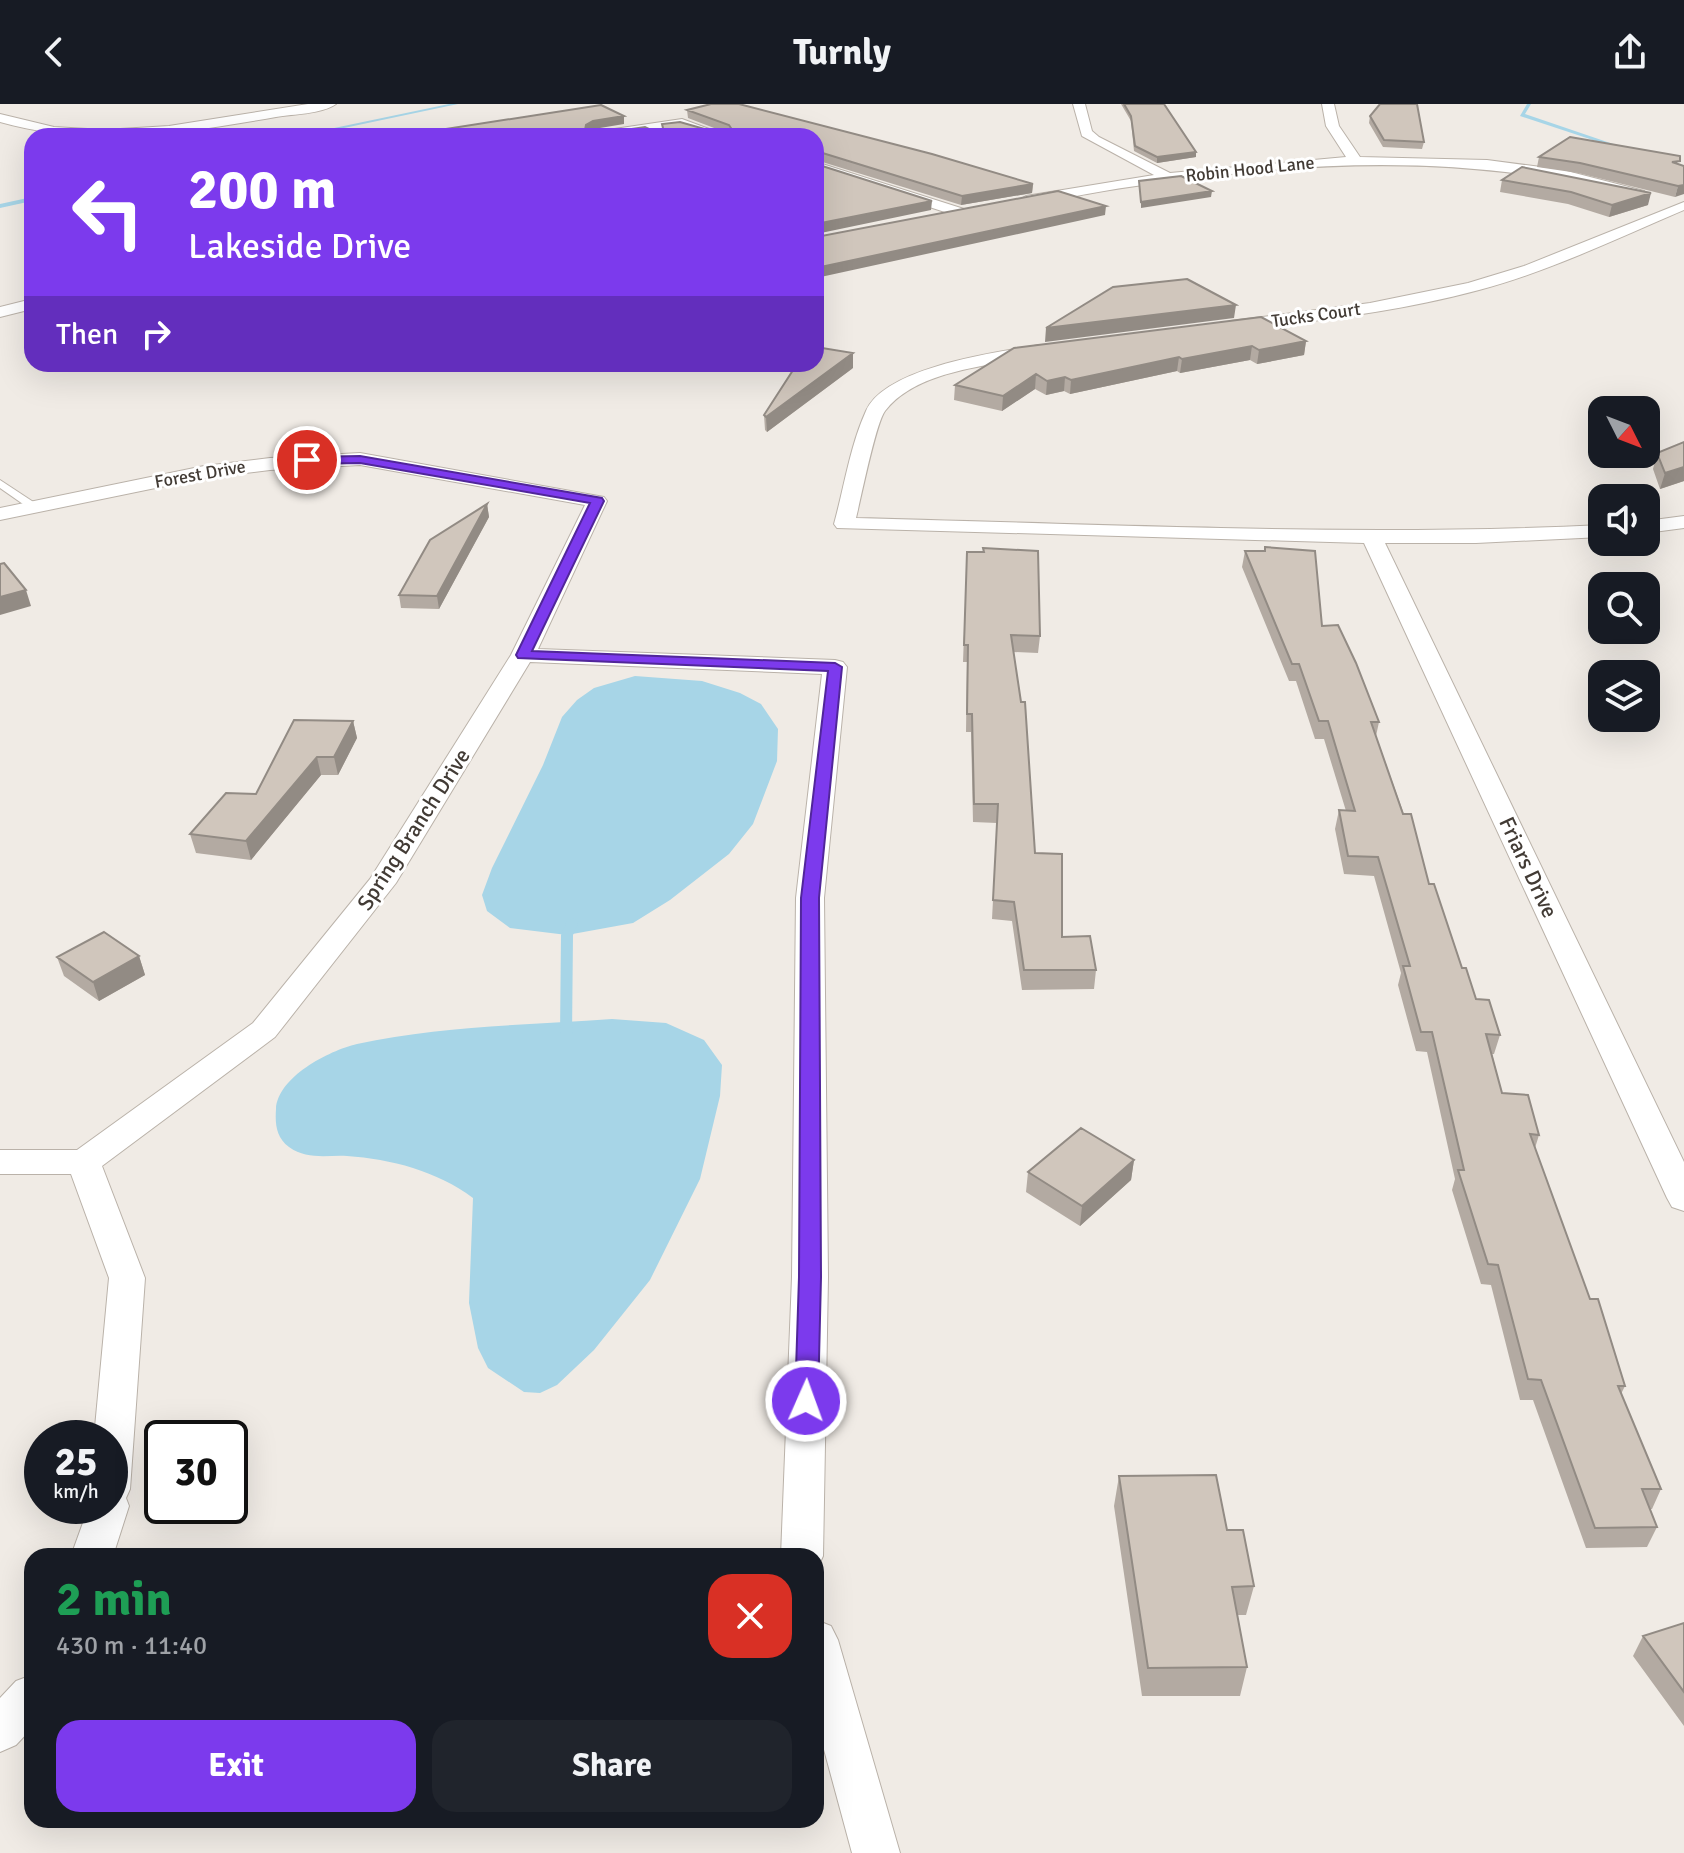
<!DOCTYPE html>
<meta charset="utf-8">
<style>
body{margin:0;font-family:Signika,sans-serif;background:#20242c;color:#f1f3f6;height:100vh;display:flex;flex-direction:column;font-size:30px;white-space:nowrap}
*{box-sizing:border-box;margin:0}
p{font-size:26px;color:#9ea1a6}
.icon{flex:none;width:44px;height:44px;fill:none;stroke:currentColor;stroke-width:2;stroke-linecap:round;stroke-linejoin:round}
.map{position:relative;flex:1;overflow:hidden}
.drawer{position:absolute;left:24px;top:1444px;width:800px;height:280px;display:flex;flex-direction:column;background:#171b24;border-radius:24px;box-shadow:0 8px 32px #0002}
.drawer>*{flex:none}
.guide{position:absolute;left:24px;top:24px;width:800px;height:244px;border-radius:24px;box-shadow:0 8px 32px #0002;background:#7c3aed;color:#fff;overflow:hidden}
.needle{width:52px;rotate:132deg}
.buttons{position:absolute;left:1588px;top:292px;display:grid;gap:16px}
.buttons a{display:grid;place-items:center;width:72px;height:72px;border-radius:16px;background:#171b24;box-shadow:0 8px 32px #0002;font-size:40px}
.speed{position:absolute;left:24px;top:1316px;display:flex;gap:16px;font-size:40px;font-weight:700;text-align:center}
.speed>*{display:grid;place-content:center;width:104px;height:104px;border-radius:50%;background:#171b24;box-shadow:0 8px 32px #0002;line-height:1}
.speed small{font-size:20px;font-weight:400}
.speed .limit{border:4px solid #111;border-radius:12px;background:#fff;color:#111}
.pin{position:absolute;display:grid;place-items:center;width:68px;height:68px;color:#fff;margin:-34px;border:4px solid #fff;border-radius:50%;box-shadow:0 2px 8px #0007}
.me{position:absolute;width:88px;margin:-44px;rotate:2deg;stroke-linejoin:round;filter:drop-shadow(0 0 6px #0008)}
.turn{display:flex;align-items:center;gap:28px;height:168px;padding:0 32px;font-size:36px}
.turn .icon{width:104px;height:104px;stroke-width:2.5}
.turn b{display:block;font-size:56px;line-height:68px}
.then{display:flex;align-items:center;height:76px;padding:0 32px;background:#0003;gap:16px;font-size:30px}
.round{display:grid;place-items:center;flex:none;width:84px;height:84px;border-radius:24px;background:#20242c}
.summary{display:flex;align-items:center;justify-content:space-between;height:136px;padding:0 32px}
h1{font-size:48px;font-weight:700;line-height:60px;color:#1e9e55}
.cta{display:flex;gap:16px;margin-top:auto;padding:16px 32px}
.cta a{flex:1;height:92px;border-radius:24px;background:#7c3aed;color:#fff;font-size:32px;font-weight:700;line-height:92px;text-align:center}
.cta a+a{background:#20242c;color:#f1f3f6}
header{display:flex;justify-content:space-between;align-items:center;height:104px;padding:0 32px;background:#171b24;font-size:36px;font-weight:700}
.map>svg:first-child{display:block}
.water{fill:#a7d5e7}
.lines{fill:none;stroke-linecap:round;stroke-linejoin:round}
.stream{fill:#a7d5e7;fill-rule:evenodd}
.service-casing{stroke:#bab2a9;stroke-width:2}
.minor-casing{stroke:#bab2a9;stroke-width:2}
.service{fill:#fff;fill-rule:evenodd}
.minor{fill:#fff;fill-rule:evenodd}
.wall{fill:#b3aaa2}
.shaded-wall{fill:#928b84}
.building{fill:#d0c6bc;stroke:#928b84;stroke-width:2}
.route{fill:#7c3aed;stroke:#51269a;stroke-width:2}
.labels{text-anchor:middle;stroke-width:6;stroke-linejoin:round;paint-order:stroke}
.far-street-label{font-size:18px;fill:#423b35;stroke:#fff}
.street-label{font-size:22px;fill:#423b35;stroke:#fff}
</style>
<header><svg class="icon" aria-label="back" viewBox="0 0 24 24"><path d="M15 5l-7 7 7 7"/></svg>Turnly<svg class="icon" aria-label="share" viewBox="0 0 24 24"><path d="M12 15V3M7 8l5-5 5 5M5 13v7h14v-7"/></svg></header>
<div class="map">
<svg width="1684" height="1749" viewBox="0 0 1684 1749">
<rect width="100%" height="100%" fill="#f0ebe5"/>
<path class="water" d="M635,572L702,577L740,589L761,600L778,625L777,657L753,720L729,750L670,796L633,819L567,831L510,824L487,807L482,791L492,764L543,661L562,613L577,596L594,584Z
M612,915L666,919L704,936L722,961L720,992L700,1075L650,1176L594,1246L557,1281L540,1289L524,1288L488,1264L478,1244L469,1199L473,1094C437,1067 391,1055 347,1052C326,1051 307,1056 289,1043C276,1033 275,1020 276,1005C278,973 328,947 357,940C440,922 528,921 612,915Z"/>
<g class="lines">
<path class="stream" d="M449,0H458L306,32H296Z
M1527,0H1531L1525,10L1619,42L1614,43L1520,12Z
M32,93V97L0,104V100Z
M573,814L579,817L573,831L572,933L566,937L560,933L561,831L567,817Z"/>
<g class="service-casing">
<path id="service" d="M0,376L41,403V407H33L0,384Z"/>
</g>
<g class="minor-casing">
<path id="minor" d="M308,0H336C322,10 294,10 276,13C184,29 91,44 0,18V10L54,23L104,26L169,22Z
M1073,0H1085L1092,27L1099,33L1170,69L1346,53L1326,22L1322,0H1334L1339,22L1360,53L1487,56L1563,66L1644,87L1637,91C1490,57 1363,54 1213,72C1171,77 1129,82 1087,90C1067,93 1041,102 1021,99L1019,96L1026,92L1154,71L1082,32Z
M682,15L728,32H709L681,23L619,32H588L594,28Z
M816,58L964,105L966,108L959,112L954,111L816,66Z
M1684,98V106C1616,135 1550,167 1479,186C1398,208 1314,217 1231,227L1223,222L1231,217L1370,199L1468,179L1524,162Z
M32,195V205L0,213V203Z
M1040,241L1046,242L1049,246L1046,250C999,261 917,264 885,307C876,318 861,394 856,414C1104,420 1353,433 1602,421V433L1476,439H1385L1684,1058V1107L1672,1103L1667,1094L1364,439L837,424L834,420C844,384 850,342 866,307C885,263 997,248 1040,241Z
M360,349L604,393L607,397L538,545L835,556L843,558L847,563L824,794L828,1173L823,1452L817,1465L816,1452H781L792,1173L796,794L822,570L530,558L396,779L275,933L102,1062L145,1174L130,1385L126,1394L129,1402L113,1452H71L89,1402H110V1334H94L109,1174L71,1070H0V1046H77L253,919L370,775L511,551L585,401L360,361L270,366L204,374L0,416V404L204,362L270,354Z
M1684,412V424L1646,429V417Z
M816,1516L831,1522L838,1536L900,1749H852L816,1616Z
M32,1571V1624L16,1641L0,1648V1594L16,1577Z"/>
</g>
<use href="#service" class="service"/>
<use href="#minor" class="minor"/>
</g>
<path class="wall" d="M711,0H739L932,50L1033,80L1032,89L961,101L816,56V32H663L662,20L680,18L708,26L722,27L688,14L687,6Z
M1121,0H1164L1196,53L1157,59L1134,47L1131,17Z
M1370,12L1424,38L1422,45L1383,43L1369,19Z
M1539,53L1679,60L1684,62L1675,93L1578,69L1537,63Z
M1502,76L1648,101L1609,113L1568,100L1500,88Z
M1306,237L1304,251L1257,260L1250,256L1180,269L1177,267L1070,290L1064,287L1046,291L1035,285L1002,307L954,296L955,281L1014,244Z
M853,264L767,328L765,326L764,311Z
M1684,338V377L1660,385L1653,365L1657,349Z
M487,400L489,413L439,505L401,504L399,491Z
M1265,443L1322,522L1379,618L1376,632L1429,780L1462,864L1476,895L1500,931L1494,950H1492L1502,989L1539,1031L1535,1044L1590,1195L1625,1282L1621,1290L1661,1385L1652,1405H1650L1657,1423L1647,1443L1586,1444L1533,1296H1520L1491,1181L1481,1180L1452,1086L1455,1075L1427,948L1416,947L1398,881L1401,869L1374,772L1344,770L1335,725L1339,706L1346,707L1324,635H1315L1296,577H1289L1242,463L1245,447H1264Z
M967,448L1040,532L1038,549L1013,548L1035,749L1062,833L1096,866L1094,885L1022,886L1012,817L992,815L997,719L973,718L971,628H966L967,558H963Z
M353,617L357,634L338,671H321L251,756L196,749L190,730L256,690Z
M139,852L145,871L99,897L64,872L57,853Z
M1134,1056L1131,1076L1080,1122L1026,1088L1028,1068Z
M1119,1372L1227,1426L1254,1482L1246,1511H1237L1247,1563L1240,1592H1142L1114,1402Z
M1684,1519V1622L1633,1552L1643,1532Z"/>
<path class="shaded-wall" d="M624,12V20L594,25L586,30V32V21L593,17Z
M1196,48V53L1157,59V53Z
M1033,80L1032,89L961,101L962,92Z
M1684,81V90L1675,93L1678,82Z
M1212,87L1211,93L1141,104V98Z
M1651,89L1648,101L1609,113L1612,101Z
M932,97L931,106L816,130V120Z
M1106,102L1105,111L816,174V164Z
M1236,201L1234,214L1045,238L1046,224Z
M1306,237L1304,251L1257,260L1259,246Z
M1252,242L1250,256L1180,269L1182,255Z
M853,249V264L767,328L766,313Z
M1179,253L1177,267L1070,290L1071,276Z
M1036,270L1035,285L1002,307L1003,292Z
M1065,273L1064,287L1046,291L1047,277Z
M1684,363V377L1660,385L1665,369Z
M487,400L489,413L439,505L437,492Z
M26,486L31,502L0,511V493Z
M353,617L357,634L338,671L334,653Z
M317,653L321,671L251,756L246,737Z
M139,852L145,871L99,897L93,878Z
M1134,1056L1131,1076L1080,1122L1082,1102Z"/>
<path class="building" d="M711,0H739L932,50L1033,80L962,92L816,47V32H665L662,20L680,18L708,26L728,27L731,24L729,21L687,6Z
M1124,0H1164L1196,48L1157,53L1135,42L1131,12Z
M1380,0H1417L1424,38L1384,36L1370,12Z
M601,1L624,12L593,17L586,21L585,26L618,27L645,23L663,32H401Z
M1570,33L1680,52V57L1672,58L1684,62V81L1678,82L1580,59L1539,53Z
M816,60L932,97L816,120Z
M1522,63L1651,89L1612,101L1571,88L1502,76Z
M1181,72L1212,87L1141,98L1139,77Z
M1058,87L1106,102L816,164V133Z
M1187,175L1236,201L1046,224L1113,183Z
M1261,213L1306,237L1259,246L1252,242L1182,255L1179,253L1071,276L1065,273L1047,277L1036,270L1003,292L955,281L1014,244Z
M816,243L853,249L766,313L764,311L797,260H816Z
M1684,338V363L1665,369L1657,349Z
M487,400L437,492L399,491L430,436Z
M1265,443L1315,447L1322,522L1338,521L1356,559L1379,618H1371L1403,710H1411L1429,780H1434L1462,864H1466L1476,895L1489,896L1500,931L1486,930L1502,989L1528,991L1539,1031L1530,1030L1590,1195H1598L1625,1282H1618L1661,1385H1642L1657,1423L1595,1424L1541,1276L1528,1275L1498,1161L1488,1160L1458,1066H1464L1432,928H1421L1403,862H1410L1378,753L1348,752L1339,706L1355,707L1328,617H1319L1299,560H1292L1245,447H1265Z
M983,444L1038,447L1040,532L1011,531L1021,598H1025L1035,749L1062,750V833L1090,832L1096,866H1024L1014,798L993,796L998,700H974L972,610H967L968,541H964L967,448H984Z
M4,459L26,486L0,493V460Z
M294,616L353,617L334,653H317L246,737L190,730L226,689L256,690Z
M104,828L139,852L93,878L57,853Z
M1081,1024L1134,1056L1082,1102L1028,1068Z
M1216,1371L1227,1426H1243L1254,1482L1232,1483L1247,1563L1148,1564L1119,1372Z
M1684,1519V1588L1643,1532Z"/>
<path class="route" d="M360,352L602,394L604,397L532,547L835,559L842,563L819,794L821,1173L818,1297L815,1304L806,1307L798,1304L795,1297L799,1173L801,794L828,567L518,554L516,551L590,399L360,359L307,360L301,356L307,353Z"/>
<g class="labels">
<g class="far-street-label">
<text transform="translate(1250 65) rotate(-6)" y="6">Robin Hood Lane</text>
<text transform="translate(1316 211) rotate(-8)" y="6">Tucks Court</text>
<text transform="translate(200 370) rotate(-10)" y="6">Forest Drive</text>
</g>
<g class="street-label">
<text transform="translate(413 725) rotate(-57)" y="8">Spring Branch Drive</text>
<text transform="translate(1529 763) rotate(65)" y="8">Friars Drive</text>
</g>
</g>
</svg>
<div class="buttons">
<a><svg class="needle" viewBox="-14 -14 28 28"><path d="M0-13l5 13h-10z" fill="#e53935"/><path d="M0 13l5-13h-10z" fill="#9ea1a6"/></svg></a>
<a><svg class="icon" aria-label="sound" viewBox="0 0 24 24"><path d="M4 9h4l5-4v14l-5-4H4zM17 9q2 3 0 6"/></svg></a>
<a><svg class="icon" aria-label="search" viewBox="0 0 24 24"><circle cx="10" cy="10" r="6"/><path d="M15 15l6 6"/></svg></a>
<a><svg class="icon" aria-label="layers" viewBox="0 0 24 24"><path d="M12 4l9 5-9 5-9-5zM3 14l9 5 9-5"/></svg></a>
</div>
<div class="speed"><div>25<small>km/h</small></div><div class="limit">30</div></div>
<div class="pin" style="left:307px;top:356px;background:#d93025"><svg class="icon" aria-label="arrive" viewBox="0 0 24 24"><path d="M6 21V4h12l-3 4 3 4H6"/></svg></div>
<svg class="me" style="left:806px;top:1297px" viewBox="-20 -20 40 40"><circle r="17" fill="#7c3aed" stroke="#fff" stroke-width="3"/><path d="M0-11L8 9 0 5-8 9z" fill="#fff"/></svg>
<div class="guide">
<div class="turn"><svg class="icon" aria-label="left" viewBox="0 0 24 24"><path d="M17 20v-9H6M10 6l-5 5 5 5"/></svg><div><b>200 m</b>Lakeside Drive</div></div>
<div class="then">Then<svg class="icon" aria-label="right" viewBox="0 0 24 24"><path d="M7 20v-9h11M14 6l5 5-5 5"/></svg></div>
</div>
<section class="drawer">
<div class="summary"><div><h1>2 min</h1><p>430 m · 11:40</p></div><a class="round" style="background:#d93025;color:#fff"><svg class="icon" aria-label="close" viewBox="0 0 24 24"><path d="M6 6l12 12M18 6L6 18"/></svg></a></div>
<div class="cta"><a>Exit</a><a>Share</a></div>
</section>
</div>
